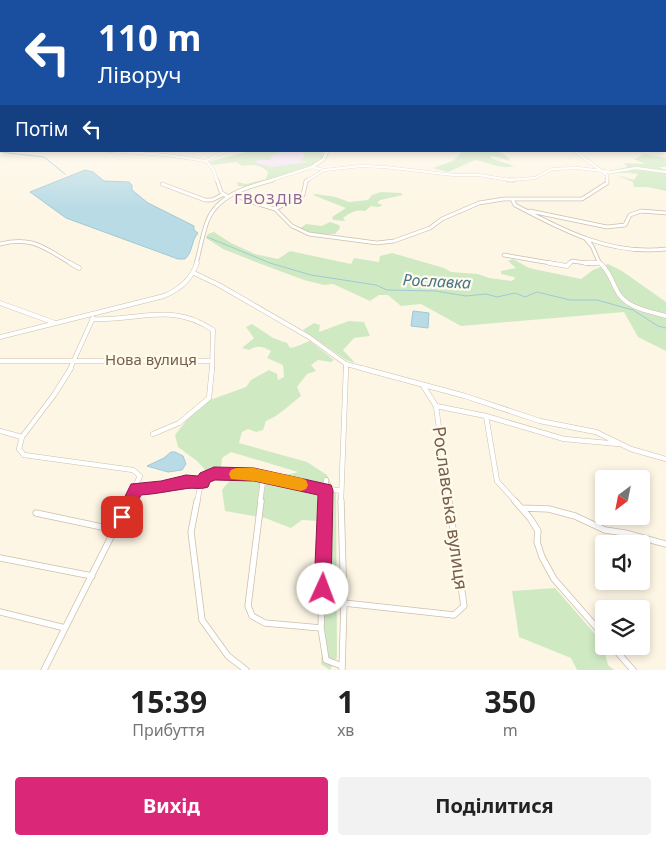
<!DOCTYPE html>
<html lang="uk">
<meta charset="utf-8">
<style>
body{margin:0;font-family:"Noto Sans",sans-serif;background:#f2f2f2;color:#222;height:100vh;display:flex;flex-direction:column;font-size:19px;white-space:nowrap}
*{box-sizing:border-box;margin:0}
p{font-size:16px;color:#767676}
.icon{flex:none;width:28px;height:28px;fill:none;stroke:currentColor;stroke-width:2;stroke-linecap:round;stroke-linejoin:round}
.map{position:relative;height:670px;overflow:hidden}
.sheet{display:flex;flex-direction:column;background:#fff;flex:1}
.sheet>*{flex:none}
.guide{position:absolute;left:0px;top:0px;width:666px;height:152px;box-shadow:0 2px 8px #0003;background:#1a4fa0;color:#fff;overflow:hidden}
.needle{width:32px;rotate:212deg}
.tools{position:absolute;left:595px;top:470px;display:grid;gap:10px}
.tools a{display:grid;place-items:center;width:55px;height:55px;border-radius:5px;background:#fff;box-shadow:0 2px 8px #0003;font-size:25px}
.pin{position:absolute;display:grid;place-items:center;width:42px;height:42px;color:#fff;margin:-21px;border-radius:10px;box-shadow:0 2px 8px #0006}
.me{position:absolute;width:55px;margin:-28px;rotate:2deg;stroke-linejoin:round;filter:drop-shadow(0 0 4px #0008)}
.turn{display:flex;align-items:center;gap:18px;height:105px;padding:0 15px;font-size:22px}
.turn .icon{width:65px;height:65px;stroke-width:2.5}
.turn b{display:block;font-size:35px;line-height:42px}
.then{display:flex;align-items:center;height:48px;padding:0 15px;background:#0003;gap:10px;font-size:19px}
.eta{display:flex;justify-content:space-evenly;align-items:center;height:85px;text-align:center}
.eta b{font-size:30px;font-weight:700;line-height:35px}
.cta{display:flex;gap:10px;margin-top:auto;padding:10px 15px}
.cta a{flex:1;height:58px;border-radius:5px;background:#db2777;color:#fff;font-size:20px;font-weight:700;line-height:58px;text-align:center}
.cta a+a{background:#f2f2f2;color:#222}
.map>svg:first-child{display:block}
.education{fill:#f3e2f9}
.green{fill:#cfeac3}
.water{fill:#b9dbe6;stroke:#9fc9d8}
.lines{fill:none;stroke-linecap:round;stroke-linejoin:round}
.stream{stroke:#9fc9d8;stroke-width:1}
.street-far4-casing{stroke:#cebfab;stroke-width:3}
.street-far3-casing{stroke:#cebfab;stroke-width:4.5}
.street-far2-casing{stroke:#cebfab;stroke-width:5}
.street-far1-casing{stroke:#cebfab;stroke-width:5.5}
.street-casing{stroke:#cebfab;stroke-width:7}
.secondary-casing{stroke:#d1c0a8;stroke-width:4}
.street-far4{stroke:#fff;stroke-width:2.5}
.street-far3{stroke:#fff;stroke-width:3}
.street-far2{stroke:#fff;stroke-width:4}
.street-far1{stroke:#fff;stroke-width:4.5}
.street{stroke:#fff;stroke-width:5.5}
.secondary{stroke:#fff;stroke-width:3}
.route{fill:#db2777;stroke:#8e194d}
.slow{fill:#f59e0b}
.labels{text-anchor:middle;stroke-width:4.5;stroke-linejoin:round;paint-order:stroke}
.far-quarter-label{font-size:15px;letter-spacing:1px;fill:#8e6599;stroke:#fffaec}
.street-label{font-size:15px;fill:#765f4a;stroke:#fffaec}
.water-label{font-size:16px;font-style:italic;fill:#43768a;stroke:#fffaec}
.near-street-label{font-size:18px;fill:#765f4a;stroke:#fffaec}
</style>
<div class="map">
<svg width="666" height="670" viewBox="0 0 666 670">
<rect width="100%" height="100%" fill="#fdf6e5"/>
<path class="education" d="M272,151H321L310,165L266,168L244,162Z"/>
<path class="green" d="M250,151H283L273,155L270,160H257L256,163L272,167L308,162L300,160L304,157L305,151L323,152V158L310,167L248,187L238,186L237,182L246,184L266,179L268,172C262,165 251,164 242,166L237,162L213,165L208,162Z
M459,151C475,151 501,146 511,161L492,156L490,158L514,166C501,170 488,162 475,160L448,172L433,168L453,161L461,153Z
M644,154L666,158V167H658L666,170V191L648,187H634L633,182L616,175L634,180L638,174C628,172 618,174 608,171L627,167L624,163L645,164L634,159Z
M381,192L401,193L403,195L380,200L377,203L383,205L378,207L371,206L365,211C356,209 350,213 343,218L345,221L333,220L332,217L346,208L313,195L315,194L336,197L349,202L368,200L372,195Z
M330,222L339,225L340,228L335,234H315L299,229L306,224L322,226Z
M214,232L231,243L255,254L278,259L290,251L351,264L354,258L379,262L380,256L392,253L444,268L451,272L478,274L489,278L511,281L515,279L514,277L501,274V271L516,268L508,261L513,259L529,268L581,279L593,270L608,264L622,271L666,302V351L638,337L624,312L461,326L421,304L401,306L388,295H379L370,301L333,284L324,285L304,280L261,264L223,249L206,238L208,234Z
M349,321L364,322L370,336L354,338L343,350L355,363L346,360L303,330L314,323L320,325L319,332Z
M252,324L273,338L287,343L290,348C298,347 303,343 310,341L334,360L331,362L318,360L311,365L316,371L307,374L297,387L301,396C289,405 279,416 266,421L263,430L256,432L248,429L242,432L239,443L307,462L327,475L336,494L337,657L330,670L321,664L328,538L319,521L302,520L291,528L265,518L225,511L222,490C243,460 271,481 298,472L231,452L222,458L221,468L208,473L197,461L178,447L175,435L199,404L246,387L251,380L269,370L277,374L278,380L284,377L283,365L267,358L271,351C262,346 258,345 249,350L242,348L254,338L246,327Z
M555,588L602,642L608,665L614,670H577L571,658L519,637L512,591Z"/>
<path class="water" d="M85,170L93,172L104,181L129,182L132,185V190L148,203L194,226V230L198,233C191,241 193,252 185,259H178L66,218L30,192Z
M413,311L429,313L428,328L411,326Z
M171,452H175L183,456L186,464L182,470L168,472L147,466L164,458Z"/>
<g class="lines">
<path class="stream" d="M0,152L44,157L65,174
M207,237L270,263L311,275L376,285L387,290L436,291L466,296L486,294L497,297L515,293L525,297L537,292L570,300H597L633,310L658,326L666,328"/>
<g class="street-far4-casing">
<path id="street-far4" d="M109,151L167,155L206,161L213,169L217,181
M575,151L607,175V181
M206,161L225,151
M269,181L312,167L324,170L361,166L385,167L454,175H479L510,180L535,178L552,169L577,168L612,172L636,168L666,172
M306,181L324,170"/>
</g>
<g class="street-far3-casing">
<path id="street-far3" d="M217,180L221,192L228,197
M508,180H514
M162,184L205,200H212L224,194
M233,194L248,201L275,209L292,226L309,234L377,243L394,241L430,228L442,219L479,203L504,199H582L607,183V180
M513,201L515,205C562,230 611,256 666,249
M275,209L303,195L306,181L308,180
M530,211L607,227L625,225L630,215L641,211L666,213
M0,244C34,236 44,248 72,264
M504,255L556,264
M599,262L601,264
M196,264C200,250 202,236 207,222C217,195 247,187 273,180
M569,264L572,261L593,264L599,262L592,246L585,238"/>
</g>
<g class="street-far2-casing">
<path id="street-far2" d="M70,263L79,268
M549,263L567,266L570,263
M585,263H597
M600,263C609,271 611,279 616,289C624,308 649,311 666,316
M194,273L219,285L309,337L346,364L365,369
M0,303L55,323
M92,319C136,322 171,301 213,330L212,369
M0,337L164,296C180,289 191,280 197,263
M0,361H211
M70,369L93,318
M346,369V364"/>
</g>
<g class="street-far1-casing">
<path id="street-far1" d="M361,368L465,396L540,421L596,432L631,449L666,459
M424,387L436,406L449,502
M436,406L486,416L564,439L619,444
M486,416L497,481L516,502
M0,431L22,437L19,449L24,455L133,470L140,476L128,502
M153,434L179,423L209,398L212,368
M22,437L54,395L71,368
M260,476L341,491
M136,489L186,483H202
M197,502C199,495 199,485 204,479C212,471 249,474 260,476L263,481L260,502
M325,502L326,480
M341,502L346,368"/>
</g>
<g class="street-casing">
<path id="street" d="M197,501L191,532L202,620L228,656L246,670
M261,501L248,606L252,616L265,623L321,628L326,660L342,666
M341,501L344,603L342,670
M515,501L530,518L538,531L537,542L542,557L554,579L604,636
M522,508L549,509L575,516L605,530L625,533L666,544
M36,513L116,530
M0,558L92,576
M344,603L454,615L464,606L449,501
M0,612L65,628
M321,628L325,501
M612,646L633,670
M44,670L129,501"/>
</g>
<g class="secondary-casing">
<path id="secondary" d="M312,167L324,159L327,151"/>
</g>
<use href="#street-far4" class="street-far4"/>
<use href="#street-far3" class="street-far3"/>
<use href="#street-far2" class="street-far2"/>
<use href="#street-far1" class="street-far1"/>
<use href="#street" class="street"/>
<use href="#secondary" class="secondary"/>
</g>
<linearGradient id="sky" x2="0" y2="1"><stop stop-color="#95c4e7"/><stop offset="0.55" stop-color="#fefbf3"/><stop offset="1" stop-color="#fefbf3" stop-opacity="0"/></linearGradient>
<rect width="666" height="208" fill="url(#sky)"/>
<path class="route" d="M214,467L254,468L331,485L333,490L331,589L329,595L323,598L316,595L314,589L318,495L254,481L215,480L210,482L208,487C200,490 192,487 184,489C169,491 156,494 141,495L128,522L122,524L117,522L115,517L131,484L161,481L186,475L198,476L200,473Z"/>
<path class="slow" d="M236,468H254L301,478L306,480L308,485L306,489L301,491L254,481L231,479L229,474L231,470Z"/>
<g class="labels">
<g class="far-quarter-label">
<text x="269" y="204">ГВОЗДІВ</text>
</g>
<g class="street-label">
<text x="151" y="365">Нова вулиця</text>
</g>
<g class="water-label">
<text transform="translate(437 281) rotate(3)" y="6">Рославка</text>
</g>
<g class="near-street-label">
<text transform="translate(450 508) rotate(82)" y="6">Рославська вулиця</text>
</g>
</g>
</svg>
<div class="tools">
<a><svg class="needle" viewBox="-14 -14 28 28"><path d="M0-13l5 13h-10z" fill="#e53935"/><path d="M0 13l5-13h-10z" fill="#767676"/></svg></a>
<a><svg class="icon" aria-label="sound" viewBox="0 0 24 24"><path d="M4 9h4l5-4v14l-5-4H4zM17 9q2 3 0 6"/></svg></a>
<a><svg class="icon" aria-label="layers" viewBox="0 0 24 24"><path d="M12 4l9 5-9 5-9-5zM3 14l9 5 9-5"/></svg></a>
</div>
<div class="pin" style="left:122px;top:517px;background:#d93025"><svg class="icon" aria-label="arrive" viewBox="0 0 24 24"><path d="M6 21V4h12l-3 4 3 4H6"/></svg></div>
<svg class="me" style="left:323px;top:589px" viewBox="-20 -20 40 40"><circle r="19" fill="#fff"/><path d="M0-13L10 11 0 6-10 11z" fill="#db2777"/></svg>
<div class="guide">
<div class="turn"><svg class="icon" aria-label="left" viewBox="0 0 24 24"><path d="M17 20v-9H6M10 6l-5 5 5 5"/></svg><div><b>110 m</b>Ліворуч</div></div>
<div class="then">Потім<svg class="icon" aria-label="left" viewBox="0 0 24 24"><path d="M17 20v-9H6M10 6l-5 5 5 5"/></svg></div>
</div>
</div>
<section class="sheet">
<div class="eta">
<div><b>15:39</b><p>Прибуття</p></div>
<div><b>1</b><p>хв</p></div>
<div><b>350</b><p>m</p></div>
</div>
<div class="cta"><a>Вихід</a><a>Поділитися</a></div>
</section>
